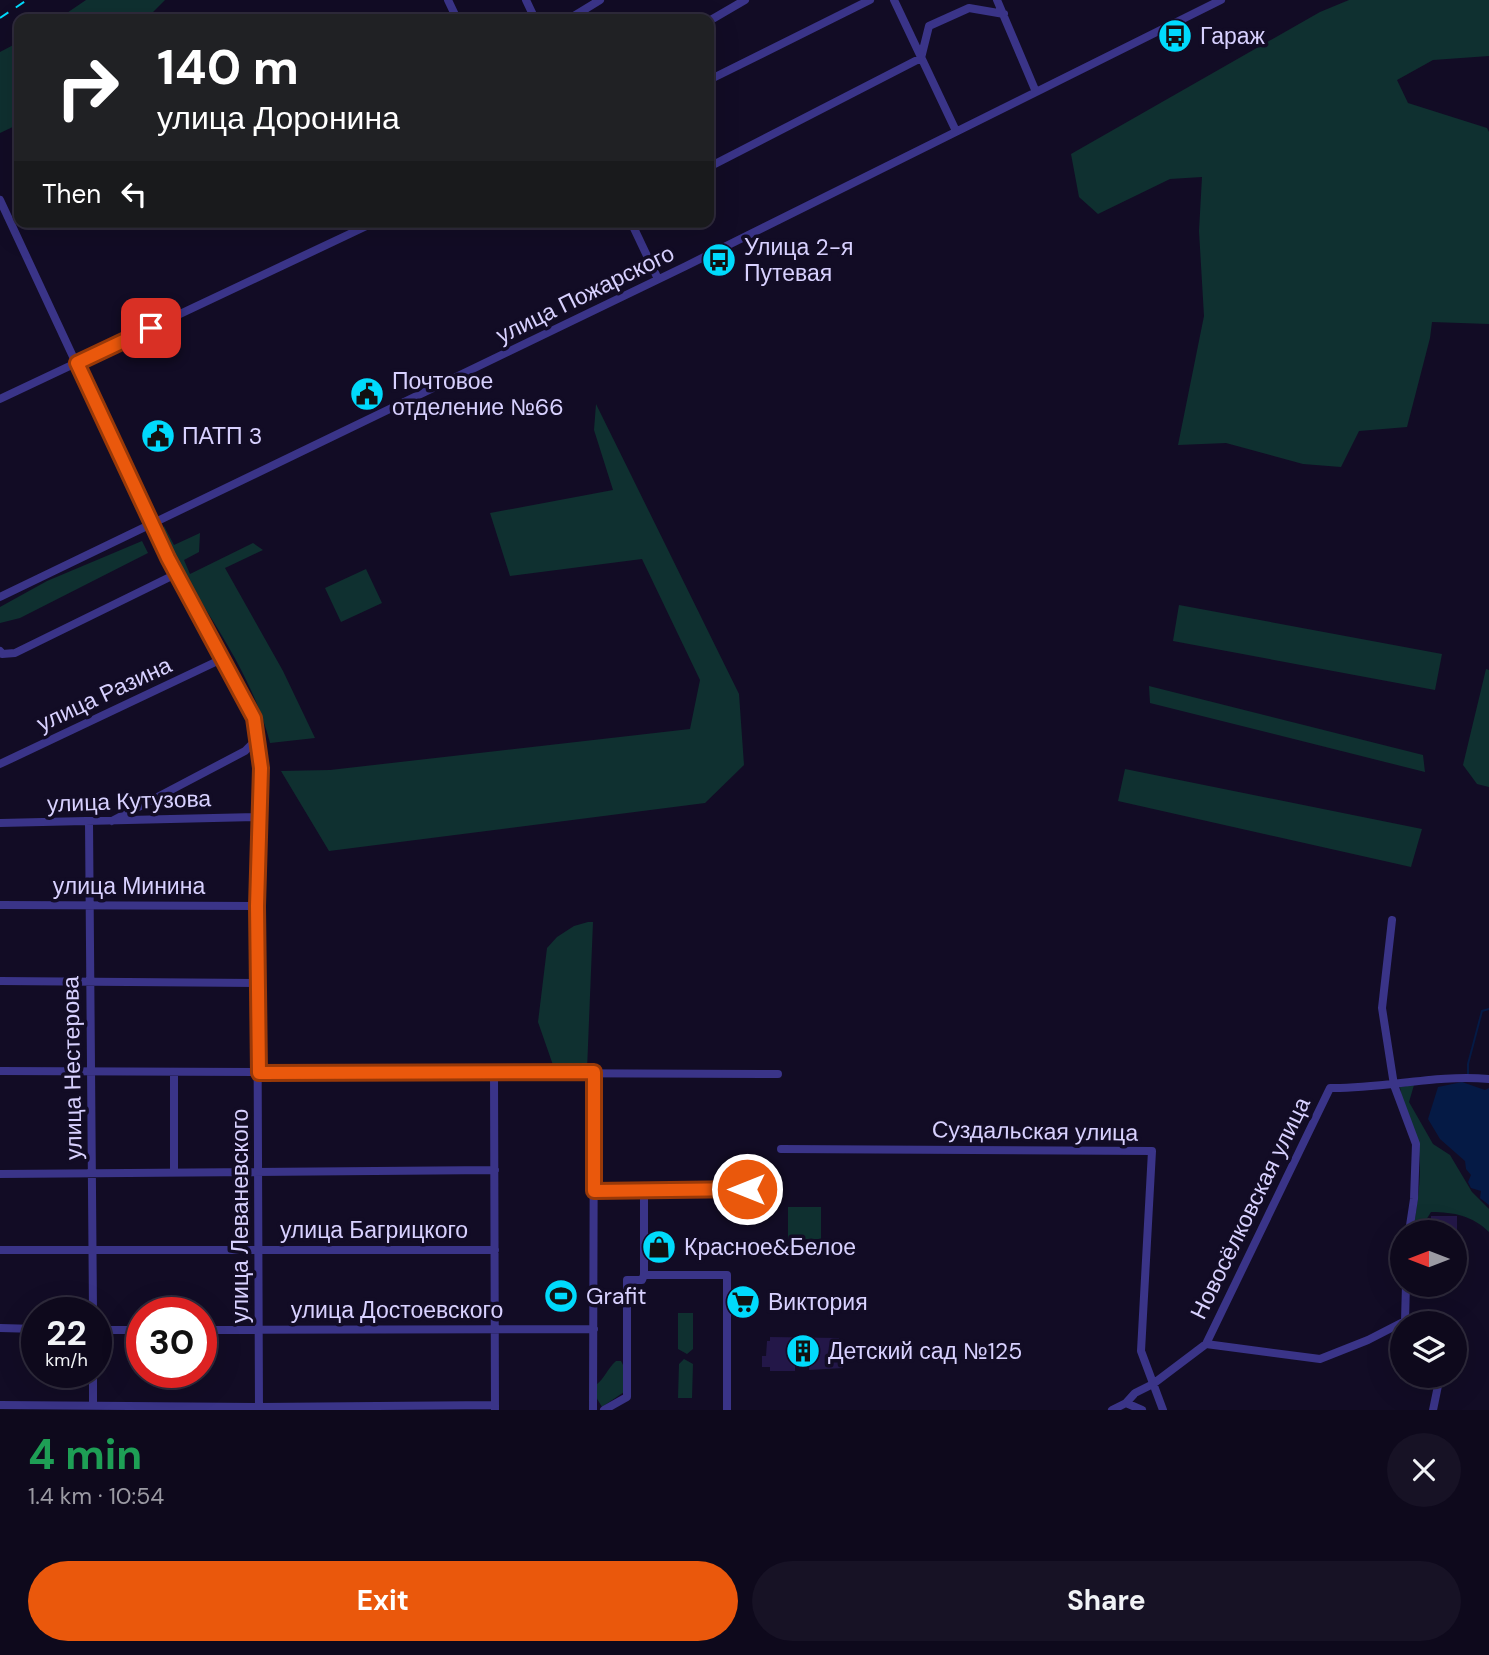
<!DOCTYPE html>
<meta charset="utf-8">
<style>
body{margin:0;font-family:"DM Sans",sans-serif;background:#171225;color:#f1f3f6;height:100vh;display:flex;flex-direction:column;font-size:26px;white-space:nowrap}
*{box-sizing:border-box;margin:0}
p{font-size:23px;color:#9b9aa3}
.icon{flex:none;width:38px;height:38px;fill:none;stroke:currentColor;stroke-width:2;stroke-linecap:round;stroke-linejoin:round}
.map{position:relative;height:1410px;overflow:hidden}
.panel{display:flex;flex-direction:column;background:#0e091c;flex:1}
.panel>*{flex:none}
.hud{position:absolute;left:14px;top:14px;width:700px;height:214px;border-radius:14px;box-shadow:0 7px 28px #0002,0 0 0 2px #2e2a3b;background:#202124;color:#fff;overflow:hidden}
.needle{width:46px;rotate:270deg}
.fabs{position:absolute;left:1390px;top:1220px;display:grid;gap:14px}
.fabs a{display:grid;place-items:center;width:77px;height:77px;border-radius:50%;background:#0e091c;box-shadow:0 7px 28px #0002,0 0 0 2px #2e2a3b;font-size:35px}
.speed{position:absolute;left:21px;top:1297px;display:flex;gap:14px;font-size:35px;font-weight:700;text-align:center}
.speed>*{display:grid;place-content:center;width:91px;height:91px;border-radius:50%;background:#0e091c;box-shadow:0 7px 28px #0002,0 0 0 2px #2e2a3b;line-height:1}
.speed small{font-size:18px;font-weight:400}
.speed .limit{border:10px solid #d22;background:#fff;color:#111}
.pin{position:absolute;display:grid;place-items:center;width:60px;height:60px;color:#fff;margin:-30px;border-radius:14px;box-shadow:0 4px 10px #0006}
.me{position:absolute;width:77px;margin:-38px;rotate:270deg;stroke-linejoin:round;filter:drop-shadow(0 0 5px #0008)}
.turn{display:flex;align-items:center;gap:24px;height:147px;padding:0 28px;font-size:32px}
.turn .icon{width:91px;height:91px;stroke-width:2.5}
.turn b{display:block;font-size:49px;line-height:60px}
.then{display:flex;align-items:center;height:66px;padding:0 28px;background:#0003;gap:14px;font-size:26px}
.round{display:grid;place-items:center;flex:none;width:74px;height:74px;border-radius:37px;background:#171225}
.headline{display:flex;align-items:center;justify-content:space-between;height:119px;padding:0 28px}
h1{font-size:42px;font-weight:700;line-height:52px;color:#1e9e55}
.action{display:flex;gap:14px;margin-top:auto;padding:14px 28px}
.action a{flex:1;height:80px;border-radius:42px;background:#ea580c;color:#fff;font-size:28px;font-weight:700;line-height:80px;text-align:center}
.action a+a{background:#171225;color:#f1f3f6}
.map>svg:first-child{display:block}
.green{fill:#0f3030}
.water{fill:#051a45}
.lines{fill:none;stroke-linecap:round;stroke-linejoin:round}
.stream{stroke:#051a45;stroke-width:2}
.building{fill:#231748}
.minor{stroke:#3a3488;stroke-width:8}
.rail{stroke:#00dafc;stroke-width:2;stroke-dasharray:10 9;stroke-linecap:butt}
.route-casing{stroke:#983908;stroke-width:18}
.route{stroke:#ea580c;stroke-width:12}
.labels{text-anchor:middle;stroke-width:7;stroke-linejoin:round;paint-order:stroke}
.poi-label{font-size:23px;fill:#d8d1ff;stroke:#120c25;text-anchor:start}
.street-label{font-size:23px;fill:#d8d1ff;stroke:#120c25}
</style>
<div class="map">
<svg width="1489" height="1410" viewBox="0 0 1489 1410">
<rect width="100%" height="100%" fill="#120c25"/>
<path class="green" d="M86,0H165L152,13L153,19H58Z
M1349,0H1489V56L1433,60L1397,80L1408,103L1487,128L1489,132V324L1432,322L1430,338L1407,427L1359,431L1341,467L1303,464L1226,443L1178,445L1204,316L1199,231L1202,177L1170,179L1098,214L1079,197L1071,154L1320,12Z
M19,42V124L0,133V52Z
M596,404L739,694L744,765L705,803L329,851L281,771L330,770L690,729L700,680L642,559L510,576L490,513L613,490L594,430Z
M164,526L174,545L200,533L199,552L184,560L190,574L253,543L263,550L225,568L283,671L315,738L270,743C250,665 198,604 161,534Z
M142,541L148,553L20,618L0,623V607L47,581Z
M366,569L382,603L341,622L325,588Z
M1179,605L1442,654L1435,690L1173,641Z
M1486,669L1489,670V787L1477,784L1463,765Z
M1149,686L1423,755L1425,772L1150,703Z
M1125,769L1422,829L1411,867L1118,801Z
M588,922H593L587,1070L554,1068L538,1022L547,948L557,937L574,926Z
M1414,1085L1409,1102L1433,1144L1450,1155L1472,1192L1489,1209V1232C1473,1216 1454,1212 1431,1212L1423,1225L1424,1232H1413C1417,1206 1422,1177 1419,1150C1417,1128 1402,1109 1400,1087Z
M788,1207H821V1239H788Z
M678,1313H693V1349L687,1354L678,1349Z
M684,1359L693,1364L692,1398H678L679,1364Z
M616,1361H621L623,1365L624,1392L602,1407L596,1397V1385C605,1378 607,1369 616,1361Z"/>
<path class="water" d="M1462,1082L1485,1090L1489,1088V1205L1480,1198L1481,1191L1471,1188L1468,1182L1471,1175L1466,1169L1465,1161L1440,1139L1428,1119L1438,1087Z"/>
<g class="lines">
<path class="stream" d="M1468,1076V1064L1482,1011L1489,1009"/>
</g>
<path class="building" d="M1431,1216H1457V1232H1431Z
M735,1294L751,1295V1309H735Z
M770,1337L839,1338V1356H843V1368L809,1370V1360H795V1371H770V1367H762V1356H766L767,1341H770Z"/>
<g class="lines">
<path class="minor" d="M448,0L457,19
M526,0L535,19
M894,0L956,131
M997,0L1036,92
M569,19L600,0
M709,21L745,0
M709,80L870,0
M709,167L921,58L929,26L969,8L1004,14
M0,200L151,524L255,718L261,768L257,906L259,1410
M631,222L658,279
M0,399L375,222
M0,597L686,266L1221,0
M0,651L2,654L15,653L176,574
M0,764L224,658
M112,821L245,751L258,738
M89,822L93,1312
M0,823L260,817
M0,905L257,906
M1392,920L1382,1008L1394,1085L1416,1144L1414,1199L1409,1232
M0,981L258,983
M0,1071L778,1074
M174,1072V1172
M494,1072L495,1410
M781,1149L1152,1151L1141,1351L1163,1410
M0,1174L495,1170
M644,1189V1275H727V1410
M594,1190L747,1189
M0,1250H495
M0,1328L37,1329
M96,1330H142
M201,1330L594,1329
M1206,1344L1320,1359L1368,1340L1405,1321L1406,1284
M1126,1403L1142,1410
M0,1405L259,1407L495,1405
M93,1410V1372
M593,1410L594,1072
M604,1410L627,1397V1280H642L644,1275
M1112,1410L1126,1403L1135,1393L1153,1384L1206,1344L1330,1088C1383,1089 1436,1074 1489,1079
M1433,1410L1440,1376"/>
<path class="rail" d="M0,18L27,0"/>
</g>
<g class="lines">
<g class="route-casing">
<path id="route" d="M151,328L77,363L168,558L254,718L261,768L257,906L259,1073L594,1072V1191L747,1189"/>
</g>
<use href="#route" class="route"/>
</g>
<defs>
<g id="bus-disc" transform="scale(1.75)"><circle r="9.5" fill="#00dafc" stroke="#120c25"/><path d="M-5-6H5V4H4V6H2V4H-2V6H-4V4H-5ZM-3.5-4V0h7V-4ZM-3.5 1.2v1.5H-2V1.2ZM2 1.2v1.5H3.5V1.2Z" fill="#111"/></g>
<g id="civic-disc" transform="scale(1.75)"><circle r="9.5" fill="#00dafc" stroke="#120c25"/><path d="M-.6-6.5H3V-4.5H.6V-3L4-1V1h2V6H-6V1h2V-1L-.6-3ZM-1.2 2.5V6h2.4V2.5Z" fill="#111"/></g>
<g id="shop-disc" transform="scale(1.75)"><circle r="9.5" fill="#00dafc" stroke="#120c25"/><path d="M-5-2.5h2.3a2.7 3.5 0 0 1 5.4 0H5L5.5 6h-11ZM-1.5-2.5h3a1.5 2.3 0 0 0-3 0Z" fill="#111"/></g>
<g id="stadium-disc" transform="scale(1.75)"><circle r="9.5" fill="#00dafc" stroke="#120c25"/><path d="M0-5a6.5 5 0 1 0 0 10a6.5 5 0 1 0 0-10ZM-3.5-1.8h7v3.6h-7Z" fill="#111"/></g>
<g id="supermarket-disc" transform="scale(1.75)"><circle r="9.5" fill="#00dafc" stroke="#120c25"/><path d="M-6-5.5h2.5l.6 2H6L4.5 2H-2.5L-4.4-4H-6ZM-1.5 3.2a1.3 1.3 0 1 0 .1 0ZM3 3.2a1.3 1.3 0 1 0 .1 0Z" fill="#111"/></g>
<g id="building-disc" transform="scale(1.75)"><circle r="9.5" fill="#00dafc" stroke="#120c25"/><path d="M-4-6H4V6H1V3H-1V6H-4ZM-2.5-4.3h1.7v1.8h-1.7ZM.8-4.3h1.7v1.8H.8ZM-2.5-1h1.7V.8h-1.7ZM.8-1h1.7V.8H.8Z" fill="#111"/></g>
</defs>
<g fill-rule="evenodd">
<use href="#bus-disc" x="1175" y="36"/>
<use href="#bus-disc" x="719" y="260"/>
<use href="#civic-disc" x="367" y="394"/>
<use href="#civic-disc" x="158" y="436"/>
<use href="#shop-disc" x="659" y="1247"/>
<use href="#stadium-disc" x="561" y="1296"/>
<use href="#supermarket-disc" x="743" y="1302"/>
<use href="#building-disc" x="803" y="1351"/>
</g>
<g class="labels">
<g class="poi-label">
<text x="1200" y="44">Гараж</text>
<text x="744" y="255">Улица 2-я<tspan x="744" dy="26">Путевая</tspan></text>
<text x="392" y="389">Почтовое<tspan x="392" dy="26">отделение №66</tspan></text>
<text x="182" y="444">ПАТП 3</text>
<text x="684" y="1255">Красное&amp;Белое</text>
<text x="586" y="1304">Grafit</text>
<text x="768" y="1310">Виктория</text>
<text x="828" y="1359">Детский сад №125</text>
</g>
<g class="street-label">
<text transform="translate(585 294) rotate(-26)" y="8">улица Пожарского</text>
<text transform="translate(104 694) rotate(-25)" y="8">улица Разина</text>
<text transform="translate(129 801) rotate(-2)" y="8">улица Кутузова</text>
<text x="129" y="894">улица Минина</text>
<text transform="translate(72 1068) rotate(-91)" y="8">улица Нестерова</text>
<text transform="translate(1035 1131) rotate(1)" y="8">Суздальская улица</text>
<text transform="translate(1250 1208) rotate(-64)" y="8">Новосёлковская улица</text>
<text transform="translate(240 1216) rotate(-90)" y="8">улица Леваневского</text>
<text x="374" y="1238">улица Багрицкого</text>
<text x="397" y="1318">улица Достоевского</text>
</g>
</g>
</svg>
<div class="fabs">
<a><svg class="needle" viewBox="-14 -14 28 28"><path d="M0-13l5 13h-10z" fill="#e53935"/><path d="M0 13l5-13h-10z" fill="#9b9aa3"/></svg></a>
<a><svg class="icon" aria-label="layers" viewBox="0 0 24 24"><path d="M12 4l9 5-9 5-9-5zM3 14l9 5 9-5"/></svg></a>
</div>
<div class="speed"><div>22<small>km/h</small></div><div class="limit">30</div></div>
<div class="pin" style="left:151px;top:328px;background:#d93025"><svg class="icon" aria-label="arrive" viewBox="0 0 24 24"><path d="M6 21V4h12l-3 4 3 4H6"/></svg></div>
<svg class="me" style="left:747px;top:1189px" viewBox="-20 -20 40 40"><circle r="17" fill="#ea580c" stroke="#fff" stroke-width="3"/><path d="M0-11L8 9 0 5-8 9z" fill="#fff"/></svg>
<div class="hud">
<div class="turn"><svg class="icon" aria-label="right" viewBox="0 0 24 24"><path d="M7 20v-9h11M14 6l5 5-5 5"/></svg><div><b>140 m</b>улица Доронина</div></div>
<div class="then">Then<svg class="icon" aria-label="left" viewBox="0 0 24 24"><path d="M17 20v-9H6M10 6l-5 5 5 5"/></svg></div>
</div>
</div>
<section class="panel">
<div class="headline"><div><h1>4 min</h1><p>1.4 km · 10:54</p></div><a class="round"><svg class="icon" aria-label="close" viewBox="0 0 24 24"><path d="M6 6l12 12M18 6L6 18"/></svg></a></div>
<div class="action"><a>Exit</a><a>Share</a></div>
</section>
